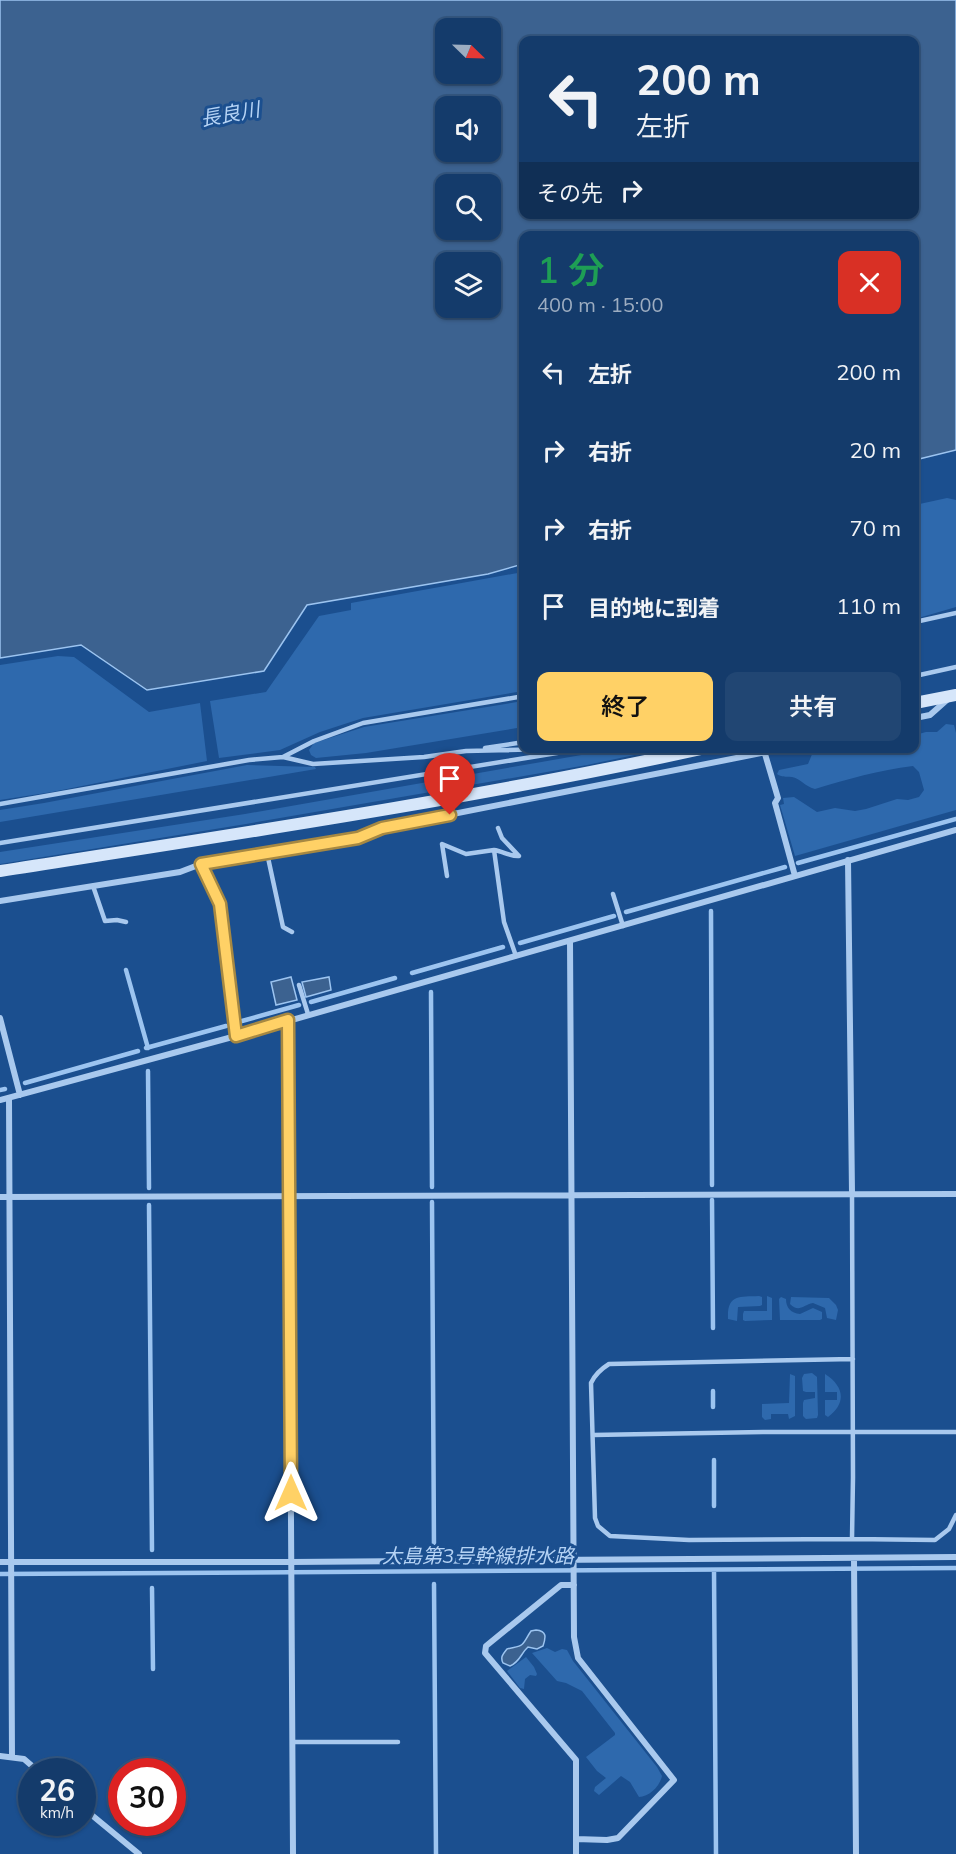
<!DOCTYPE html>
<html lang="ja">
<meta charset="utf-8">
<style>
body{margin:0;font-family:Mulish,"Noto Sans JP",sans-serif;background:#214673;color:#f1f3f6;height:100vh;display:flex;flex-direction:column;font-size:22px;white-space:nowrap}
*{box-sizing:border-box;margin:0}
p{font-size:20px;color:#9dadc1}
.icon{flex:none;width:33px;height:33px;fill:none;stroke:currentColor;stroke-width:2;stroke-linecap:round;stroke-linejoin:round}
.map{position:relative;flex:1;overflow:hidden}
.side{position:absolute;left:519px;top:231px;width:400px;height:522px;display:flex;flex-direction:column;background:#143b6b;border-radius:12px;box-shadow:0 2px 4px #0004,0 0 0 2px #33557e}
.side>*{flex:none}
.top-card{position:absolute;left:519px;top:36px;width:400px;height:183px;border-radius:12px;box-shadow:0 2px 4px #0004,0 0 0 2px #33557e;background:#143b6b;color:#f1f3f6;overflow:hidden}
.needle{width:39px;rotate:113deg}
.fabs{position:absolute;left:435px;top:18px;display:grid;gap:12px}
.fabs a{display:grid;place-items:center;width:66px;height:66px;border-radius:12px;background:#143b6b;box-shadow:0 2px 4px #0004,0 0 0 2px #33557e;font-size:30px}
.speed{position:absolute;left:18px;top:1758px;display:flex;gap:12px;font-size:30px;font-weight:700;text-align:center}
.speed>*{display:grid;place-content:center;width:78px;height:78px;border-radius:50%;background:#143b6b;box-shadow:0 2px 4px #0004,0 0 0 2px #33557e;line-height:1}
.speed small{font-size:15px;font-weight:400}
.speed .limit{border:9px solid #d22;background:#fff;color:#111}
.pin{position:absolute;display:grid;place-items:center;width:51px;height:51px;color:#fff;margin:-62px -26px;border-radius:50% 50% 50% 0;rotate:-45deg;box-shadow:0 0 6px #0007}
.pin .icon{rotate:45deg}
.me{position:absolute;width:66px;margin:-33px;rotate:0deg;stroke-linejoin:round;filter:drop-shadow(0 0 4px #0008)}
.turn{display:flex;align-items:center;gap:21px;height:126px;padding:0 18px;font-size:27px}
.turn .icon{width:78px;height:78px;stroke-width:2.5}
.turn b{display:block;font-size:42px;line-height:51px}
.then{display:flex;align-items:center;height:57px;padding:0 18px;background:#0003;gap:12px;font-size:22px}
.round{display:grid;place-items:center;flex:none;width:63px;height:63px;border-radius:12px;background:#214673}
.headline{display:flex;align-items:center;justify-content:space-between;height:102px;padding:0 18px}
h1{font-size:36px;font-weight:600;line-height:45px;color:#1e9e55}
.primary-button{display:flex;gap:12px;margin-top:auto;padding:12px 18px}
.primary-button a{flex:1;height:69px;border-radius:12px;background:#ffd166;color:#111;font-size:24px;font-weight:600;line-height:69px;text-align:center}
.primary-button a+a{background:#214673;color:#f1f3f6}
ul{padding:0;list-style:none}
li{display:flex;align-items:center;gap:18px;height:78px;padding:0 18px}
li div{flex:1}
li b{display:block;font-size:22px}
li em{font-style:normal}
.map>svg:first-child{display:block}
.green{fill:#2e69ad}
.water{fill:#3c6290;stroke:#9cc4f0;stroke-width:1.5;fill-rule:evenodd}
.lines{fill:none;stroke-linecap:round;stroke-linejoin:round}
.stream{stroke:#9cc4f0;stroke-width:4.5}
.lane{stroke:#a9c9ee;stroke-width:4.5}
.street{stroke:#a9c9ee;stroke-width:6}
.secondary{stroke:#d6e6fa;stroke-width:12}
.route-casing{stroke:#a68842;stroke-width:15}
.route{stroke:#ffd166;stroke-width:10}
.labels{text-anchor:middle;stroke-width:6;stroke-linejoin:round;paint-order:stroke}
.water-label{font-size:20px;font-style:italic;fill:#b5d3f5;stroke:#1b4f8f}
</style>
<div class="map">
<svg width="956" height="1854" viewBox="0 0 956 1854">
<rect width="100%" height="100%" fill="#1b4f8f"/>
<path class="green" d="M947,498L956,500V607L915,619V505Z
M523,572V691L363,718L320,732L280,750L219,758L210,701L266,692L319,616L351,610V603Z
M58,656L74,657L149,712L200,703L207,761L52,792L0,800V665Z
M523,701V727L366,753L316,758L311,755L309,750L314,743L364,727Z
M946,724L954,725L956,733V810L795,856L780,805L784,804L783,798L794,797L817,812L835,808L855,811L866,809L897,799L908,800L919,797L924,790L919,772L913,766C879,770 848,779 815,789C804,786 800,778 792,777C786,776 783,778 777,774L779,770L808,764L813,752L833,748H915V735L926,732H937Z
M663,749L587,765L246,824L0,864V852L245,814L587,754Z
M247,765L315,767L316,769L0,822V810L44,803Z
M759,1296L762,1297V1305L760,1306L738,1307L737,1321L728,1319C727,1294 739,1297 759,1296Z
M767,1296L772,1298V1320L745,1321L743,1320V1314L744,1311H767Z
M781,1297L786,1299C786,1308 791,1313 800,1314L813,1308L822,1312V1319L820,1320H780L779,1299Z
M791,1297L829,1298L836,1305L838,1310L836,1320L827,1318L825,1308L813,1303C803,1305 799,1313 790,1304Z
M812,1373L817,1377L818,1415L817,1418L806,1419L803,1416V1403L804,1400L815,1398V1392H806L803,1391L802,1378L804,1374Z
M790,1374L795,1376V1416L789,1419L788,1414H771V1419L765,1420L762,1417V1404L789,1403Z
M825,1374C844,1386 847,1403 828,1417L825,1415V1400H837V1392H825Z
M547,1648L555,1652L562,1649L567,1650L573,1661L657,1767L662,1776C660,1786 649,1797 639,1797L630,1782L621,1776L599,1795L594,1791L595,1787L606,1778L597,1771L586,1757L615,1735V1733L582,1691L566,1683L557,1681L532,1653Z
M526,1657L534,1667L537,1674L536,1676L530,1675L525,1679L524,1689L520,1688L507,1671Z"/>
<path class="water" d="M0,0H956V450L915,460V236H524L523,564L488,574L307,605L264,671L147,690L81,645L0,658ZM446,28H490V74H446ZM524,40H915V214H524ZM446,106H490V152H446ZM446,184H490V230H446ZM446,262H490V308H446Z
M291,977L297,1000L276,1005L271,982Z
M329,977L331,990L306,997L302,982Z
M536,1630C547,1631 546,1637 543,1646L537,1649L528,1647C521,1653 520,1662 510,1666L503,1663C500,1657 503,1654 507,1649C526,1645 521,1646 531,1631Z"/>
<g class="lines">
<path class="stream" d="M798,863L956,819
M711,911L712,1185
M626,912L785,867
M520,943L614,916
M126,970L148,1048
M412,973L503,947
M431,992L432,1187
M311,1002L395,978
M242,1021L299,1005
M146,1048L226,1026
M148,1071L149,1188
M25,1083L138,1051
M0,1090L5,1089
M712,1200L713,1328
M432,1202L434,1550
M149,1205L152,1550
M713,1391V1407
M714,1460V1506
M714,1570L716,1854
M0,1574L956,1568
M434,1584L436,1854
M152,1588L153,1669"/>
<path class="lane" d="M915,622L956,613
M915,676L956,667
M485,748L524,742
M283,757L314,741L363,723L524,696
M0,804L249,760L283,757L313,764L424,757L466,751L590,748
M0,843L563,752
M494,850C502,851 512,857 519,856L502,838L498,828
M267,853L283,927L292,932
M447,876L442,844L466,854L494,850L504,922L516,956
M93,886L105,921L117,920L126,922
M613,894L623,926
M299,985L308,1014
M852,1193L853,1477L852,1539L689,1540L610,1536L598,1526L595,1518L591,1383C595,1374 601,1369 609,1364L853,1359
M593,1435L763,1432H956
M852,1539L935,1540L949,1529L956,1515
M293,1742H398"/>
<path class="street" d="M915,718L930,715L948,699
M765,754L778,798L775,803L795,876
M848,860L852,1193
M201,864L220,904L236,1036
M0,901L180,872L201,864L358,838L382,828L787,748
M570,941L574,1637L578,1658L674,1780L618,1838L607,1840L576,1839
M0,1018L20,1095
M288,1019L293,1854
M9,1098L12,1757
M0,1100L236,1036L956,830
M0,1197L956,1194
M854,1558L856,1854
M0,1562H291L956,1557
M574,1585H561L486,1646L485,1653L576,1760V1854
M0,1756L24,1759L39,1772
M82,1807L139,1854"/>
<path class="secondary" d="M915,703L956,695
M0,871C236,834 473,799 706,748"/>
</g>
<g class="lines">
<g class="route-casing">
<path id="route" d="M291,1493L288,1020L236,1036L220,904L201,864L358,838L382,828L450,815"/>
</g>
<use href="#route" class="route"/>
</g>
<g class="labels">
<g class="water-label">
<text transform="translate(230 114) rotate(-10)" y="7">長良川</text>
<text x="478" y="1563">大島第3号幹線排水路</text>
</g>
</g>
</svg>
<div class="fabs">
<a><svg class="needle" viewBox="-14 -14 28 28"><path d="M0-13l5 13h-10z" fill="#e53935"/><path d="M0 13l5-13h-10z" fill="#9dadc1"/></svg></a>
<a><svg class="icon" aria-label="sound" viewBox="0 0 24 24"><path d="M4 9h4l5-4v14l-5-4H4zM17 9q2 3 0 6"/></svg></a>
<a><svg class="icon" aria-label="search" viewBox="0 0 24 24"><circle cx="10" cy="10" r="6"/><path d="M15 15l6 6"/></svg></a>
<a><svg class="icon" aria-label="layers" viewBox="0 0 24 24"><path d="M12 4l9 5-9 5-9-5zM3 14l9 5 9-5"/></svg></a>
</div>
<div class="speed"><div>26<small>km/h</small></div><div class="limit">30</div></div>
<div class="pin" style="left:450px;top:815px;background:#d93025"><svg class="icon" aria-label="arrive" viewBox="0 0 24 24"><path d="M6 21V4h12l-3 4 3 4H6"/></svg></div>
<svg class="me" style="left:291px;top:1493px" viewBox="-20 -20 40 40"><path d="M0-17L14 15 0 8-14 15z" fill="#ffd166" stroke="#fff" stroke-width="4"/></svg>
<div class="top-card">
<div class="turn"><svg class="icon" aria-label="left" viewBox="0 0 24 24"><path d="M17 20v-9H6M10 6l-5 5 5 5"/></svg><div><b>200 m</b>左折</div></div>
<div class="then">その先<svg class="icon" aria-label="right" viewBox="0 0 24 24"><path d="M7 20v-9h11M14 6l5 5-5 5"/></svg></div>
</div>
<section class="side">
<div class="headline"><div><h1>1 分</h1><p>400 m · 15:00</p></div><a class="round" style="background:#d93025;color:#fff"><svg class="icon" aria-label="close" viewBox="0 0 24 24"><path d="M6 6l12 12M18 6L6 18"/></svg></a></div>
<ul>
<li><svg class="icon" aria-label="left" viewBox="0 0 24 24"><path d="M17 20v-9H6M10 6l-5 5 5 5"/></svg><div><b>左折</b></div><em>200 m</em></li>
<li><svg class="icon" aria-label="right" viewBox="0 0 24 24"><path d="M7 20v-9h11M14 6l5 5-5 5"/></svg><div><b>右折</b></div><em>20 m</em></li>
<li><svg class="icon" aria-label="right" viewBox="0 0 24 24"><path d="M7 20v-9h11M14 6l5 5-5 5"/></svg><div><b>右折</b></div><em>70 m</em></li>
<li><svg class="icon" aria-label="arrive" viewBox="0 0 24 24"><path d="M6 21V4h12l-3 4 3 4H6"/></svg><div><b>目的地に到着</b></div><em>110 m</em></li>
</ul>
<div class="primary-button"><a>終了</a><a>共有</a></div>
</section>
</div>
